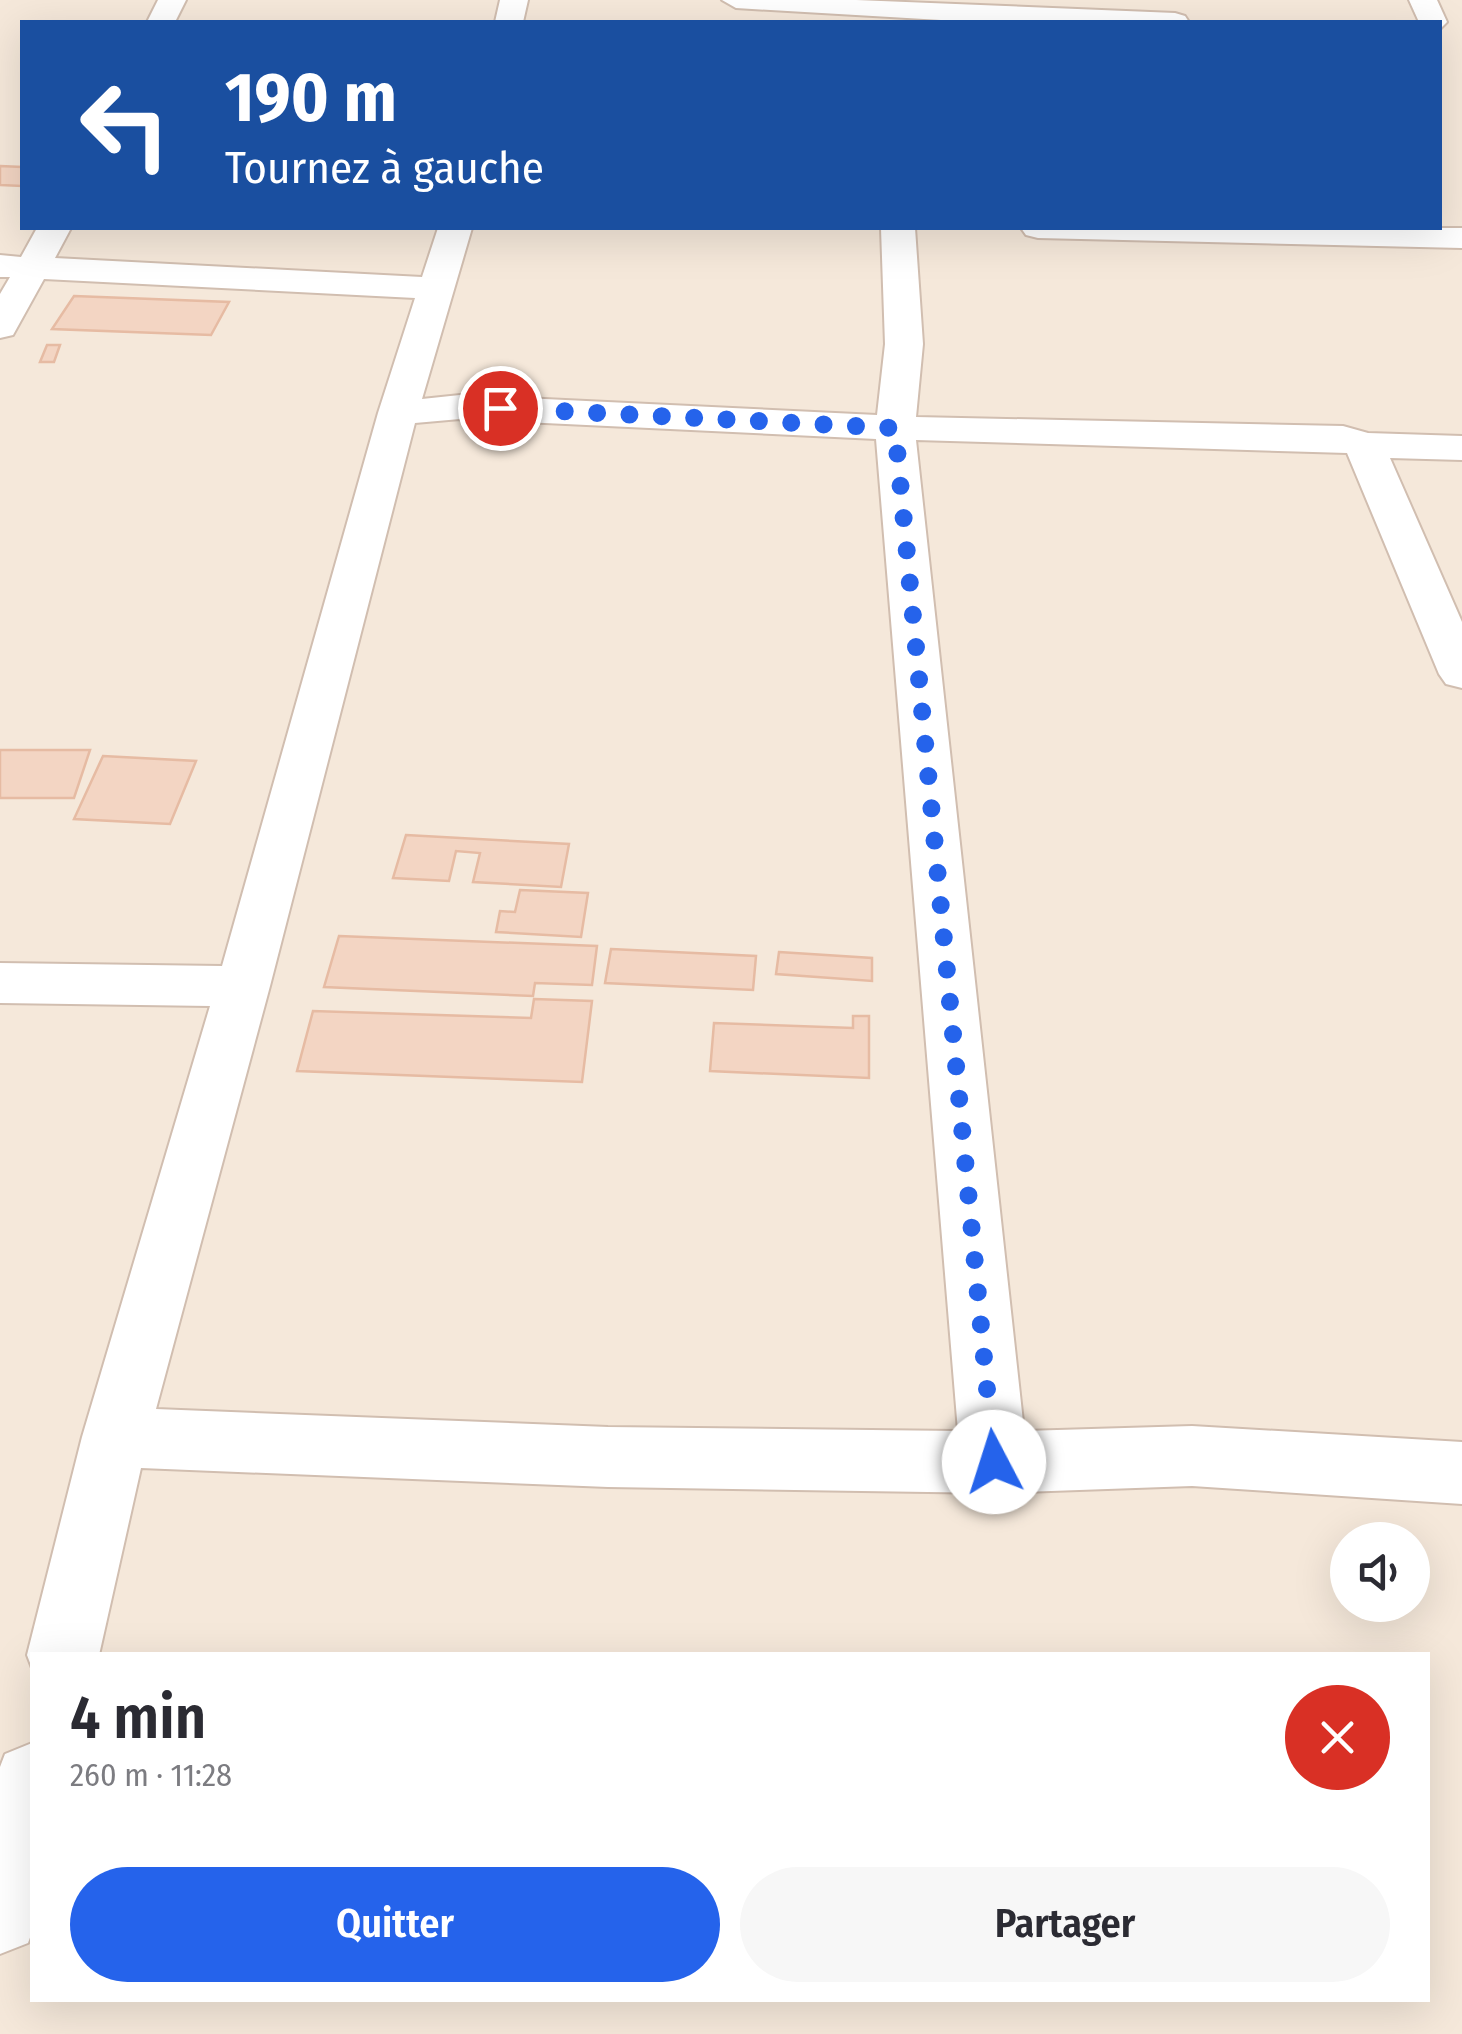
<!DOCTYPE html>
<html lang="fr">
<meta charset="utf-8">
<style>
body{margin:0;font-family:"Fira Sans Condensed",sans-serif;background:#f7f7f7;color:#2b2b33;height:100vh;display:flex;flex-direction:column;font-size:38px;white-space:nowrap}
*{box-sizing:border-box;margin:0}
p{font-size:32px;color:#7c7c81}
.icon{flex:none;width:55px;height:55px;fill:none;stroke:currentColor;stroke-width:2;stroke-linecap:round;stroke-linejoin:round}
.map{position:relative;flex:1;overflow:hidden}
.details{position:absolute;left:30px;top:1652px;width:1400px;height:350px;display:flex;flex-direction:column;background:#fff;border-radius:0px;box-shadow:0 10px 40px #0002}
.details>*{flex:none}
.hud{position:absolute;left:20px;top:20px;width:1422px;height:210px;border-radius:0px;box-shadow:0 10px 40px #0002;background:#1a4fa0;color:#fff;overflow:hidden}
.controls{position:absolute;left:1330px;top:1522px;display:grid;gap:20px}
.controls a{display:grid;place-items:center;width:100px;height:100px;border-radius:50%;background:#fff;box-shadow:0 10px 40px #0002;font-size:50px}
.pin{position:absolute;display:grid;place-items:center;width:85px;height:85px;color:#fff;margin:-42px;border:5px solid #fff;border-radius:50%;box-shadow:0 2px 10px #0007}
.me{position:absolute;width:110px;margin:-55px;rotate:355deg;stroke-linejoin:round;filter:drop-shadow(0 0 8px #0008)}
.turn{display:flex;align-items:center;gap:35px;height:210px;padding:0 40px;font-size:45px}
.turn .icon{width:130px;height:130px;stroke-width:2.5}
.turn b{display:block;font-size:70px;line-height:85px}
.round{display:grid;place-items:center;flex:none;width:105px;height:105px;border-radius:52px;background:#f7f7f7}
.summary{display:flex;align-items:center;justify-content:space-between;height:170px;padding:0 40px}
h1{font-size:60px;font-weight:600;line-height:75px}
.action{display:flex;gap:20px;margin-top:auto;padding:20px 40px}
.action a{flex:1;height:115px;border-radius:60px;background:#2563eb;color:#fff;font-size:40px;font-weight:600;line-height:115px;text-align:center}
.action a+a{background:#f7f7f7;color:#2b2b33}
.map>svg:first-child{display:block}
.residential{fill:#f5e8da;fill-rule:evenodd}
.building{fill:#f3d5c3;stroke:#e6bba3;stroke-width:2.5}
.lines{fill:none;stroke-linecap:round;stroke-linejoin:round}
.minor-casing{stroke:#d1beb0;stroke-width:4}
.minor{fill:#fff;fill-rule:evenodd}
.route{stroke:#2563eb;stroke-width:18;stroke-dasharray:0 32.4}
</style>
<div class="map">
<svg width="1462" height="2034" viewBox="0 0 1462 2034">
<rect width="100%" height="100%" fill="#fdf6ec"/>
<path class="residential" d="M0,0H1462V2034H0ZM22,22H1440V228H22ZM1348,1540H1412V1605H1348ZM32,1655H1428V2000H32Z"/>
<path class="building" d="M0,166L22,167V186L0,185Z
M74,296L229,302L211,335L52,329Z
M47,345H60L54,362H40Z
M0,750H90L74,798H0Z
M103,756L196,761L170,824L74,819Z
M406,835L569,844L561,887L473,882L480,853L456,851L449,881L393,878Z
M520,890L588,893L581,937L496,932L500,911L515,912Z
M339,936L597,946L592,985L535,983L533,996L324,987Z
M611,949L756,956L753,990L605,983Z
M779,952L872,958V981L776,974Z
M534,999L592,1001L582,1082L297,1071L313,1011L531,1018Z
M853,1016H869V1078L710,1071L714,1023L853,1028Z"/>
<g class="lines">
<g class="minor-casing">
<path id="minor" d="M158,0H186L175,22H147Z
M500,0H528L523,22H495Z
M722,0H856L1175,13L1185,16L1189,22H975L736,8Z
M1409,0H1437L1447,22L1440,29V22H1419Z
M37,228H71L55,258L422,277L438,228H472L422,399L460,395L877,415L885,344L881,228H915L923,344L916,417L1343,426L1368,433L1462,436V460L1390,458L1462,622V688L1446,684L1439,674L1347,453L916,440L1024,1431L1192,1426L1462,1442V1504L1192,1486L994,1493L608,1487L141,1468L99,1655H32V1668L27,1655L82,1437L210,1006L0,1003V963L222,966L378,413L415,298L44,279L13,335L0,338V294L10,277H0V255L21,257ZM460,419L876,439L958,1431L608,1427L156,1409L270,986L415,423Z
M1021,228H1462V248L1038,238L1026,235Z
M32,1743V1932L28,1943L0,1954V1767L5,1754Z"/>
</g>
<use href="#minor" class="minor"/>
</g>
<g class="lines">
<path class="route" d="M500,408L895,428L994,1462"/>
</g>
</svg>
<div class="controls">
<a><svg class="icon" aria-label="sound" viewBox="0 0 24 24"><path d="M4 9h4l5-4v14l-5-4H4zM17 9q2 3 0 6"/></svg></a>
</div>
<div class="pin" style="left:500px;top:408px;background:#d93025"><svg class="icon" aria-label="arrive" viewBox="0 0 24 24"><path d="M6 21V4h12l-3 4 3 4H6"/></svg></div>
<svg class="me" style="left:994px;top:1462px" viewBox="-20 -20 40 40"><circle r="19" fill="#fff"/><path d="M0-13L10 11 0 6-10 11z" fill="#2563eb"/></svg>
<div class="hud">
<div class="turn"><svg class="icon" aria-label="left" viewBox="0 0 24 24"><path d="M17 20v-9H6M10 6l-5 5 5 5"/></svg><div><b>190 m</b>Tournez à gauche</div></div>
</div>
<section class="details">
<div class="summary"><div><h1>4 min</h1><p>260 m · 11:28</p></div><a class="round" style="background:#d93025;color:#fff"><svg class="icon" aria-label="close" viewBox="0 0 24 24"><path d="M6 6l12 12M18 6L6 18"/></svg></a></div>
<div class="action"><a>Quitter</a><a>Partager</a></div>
</section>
</div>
